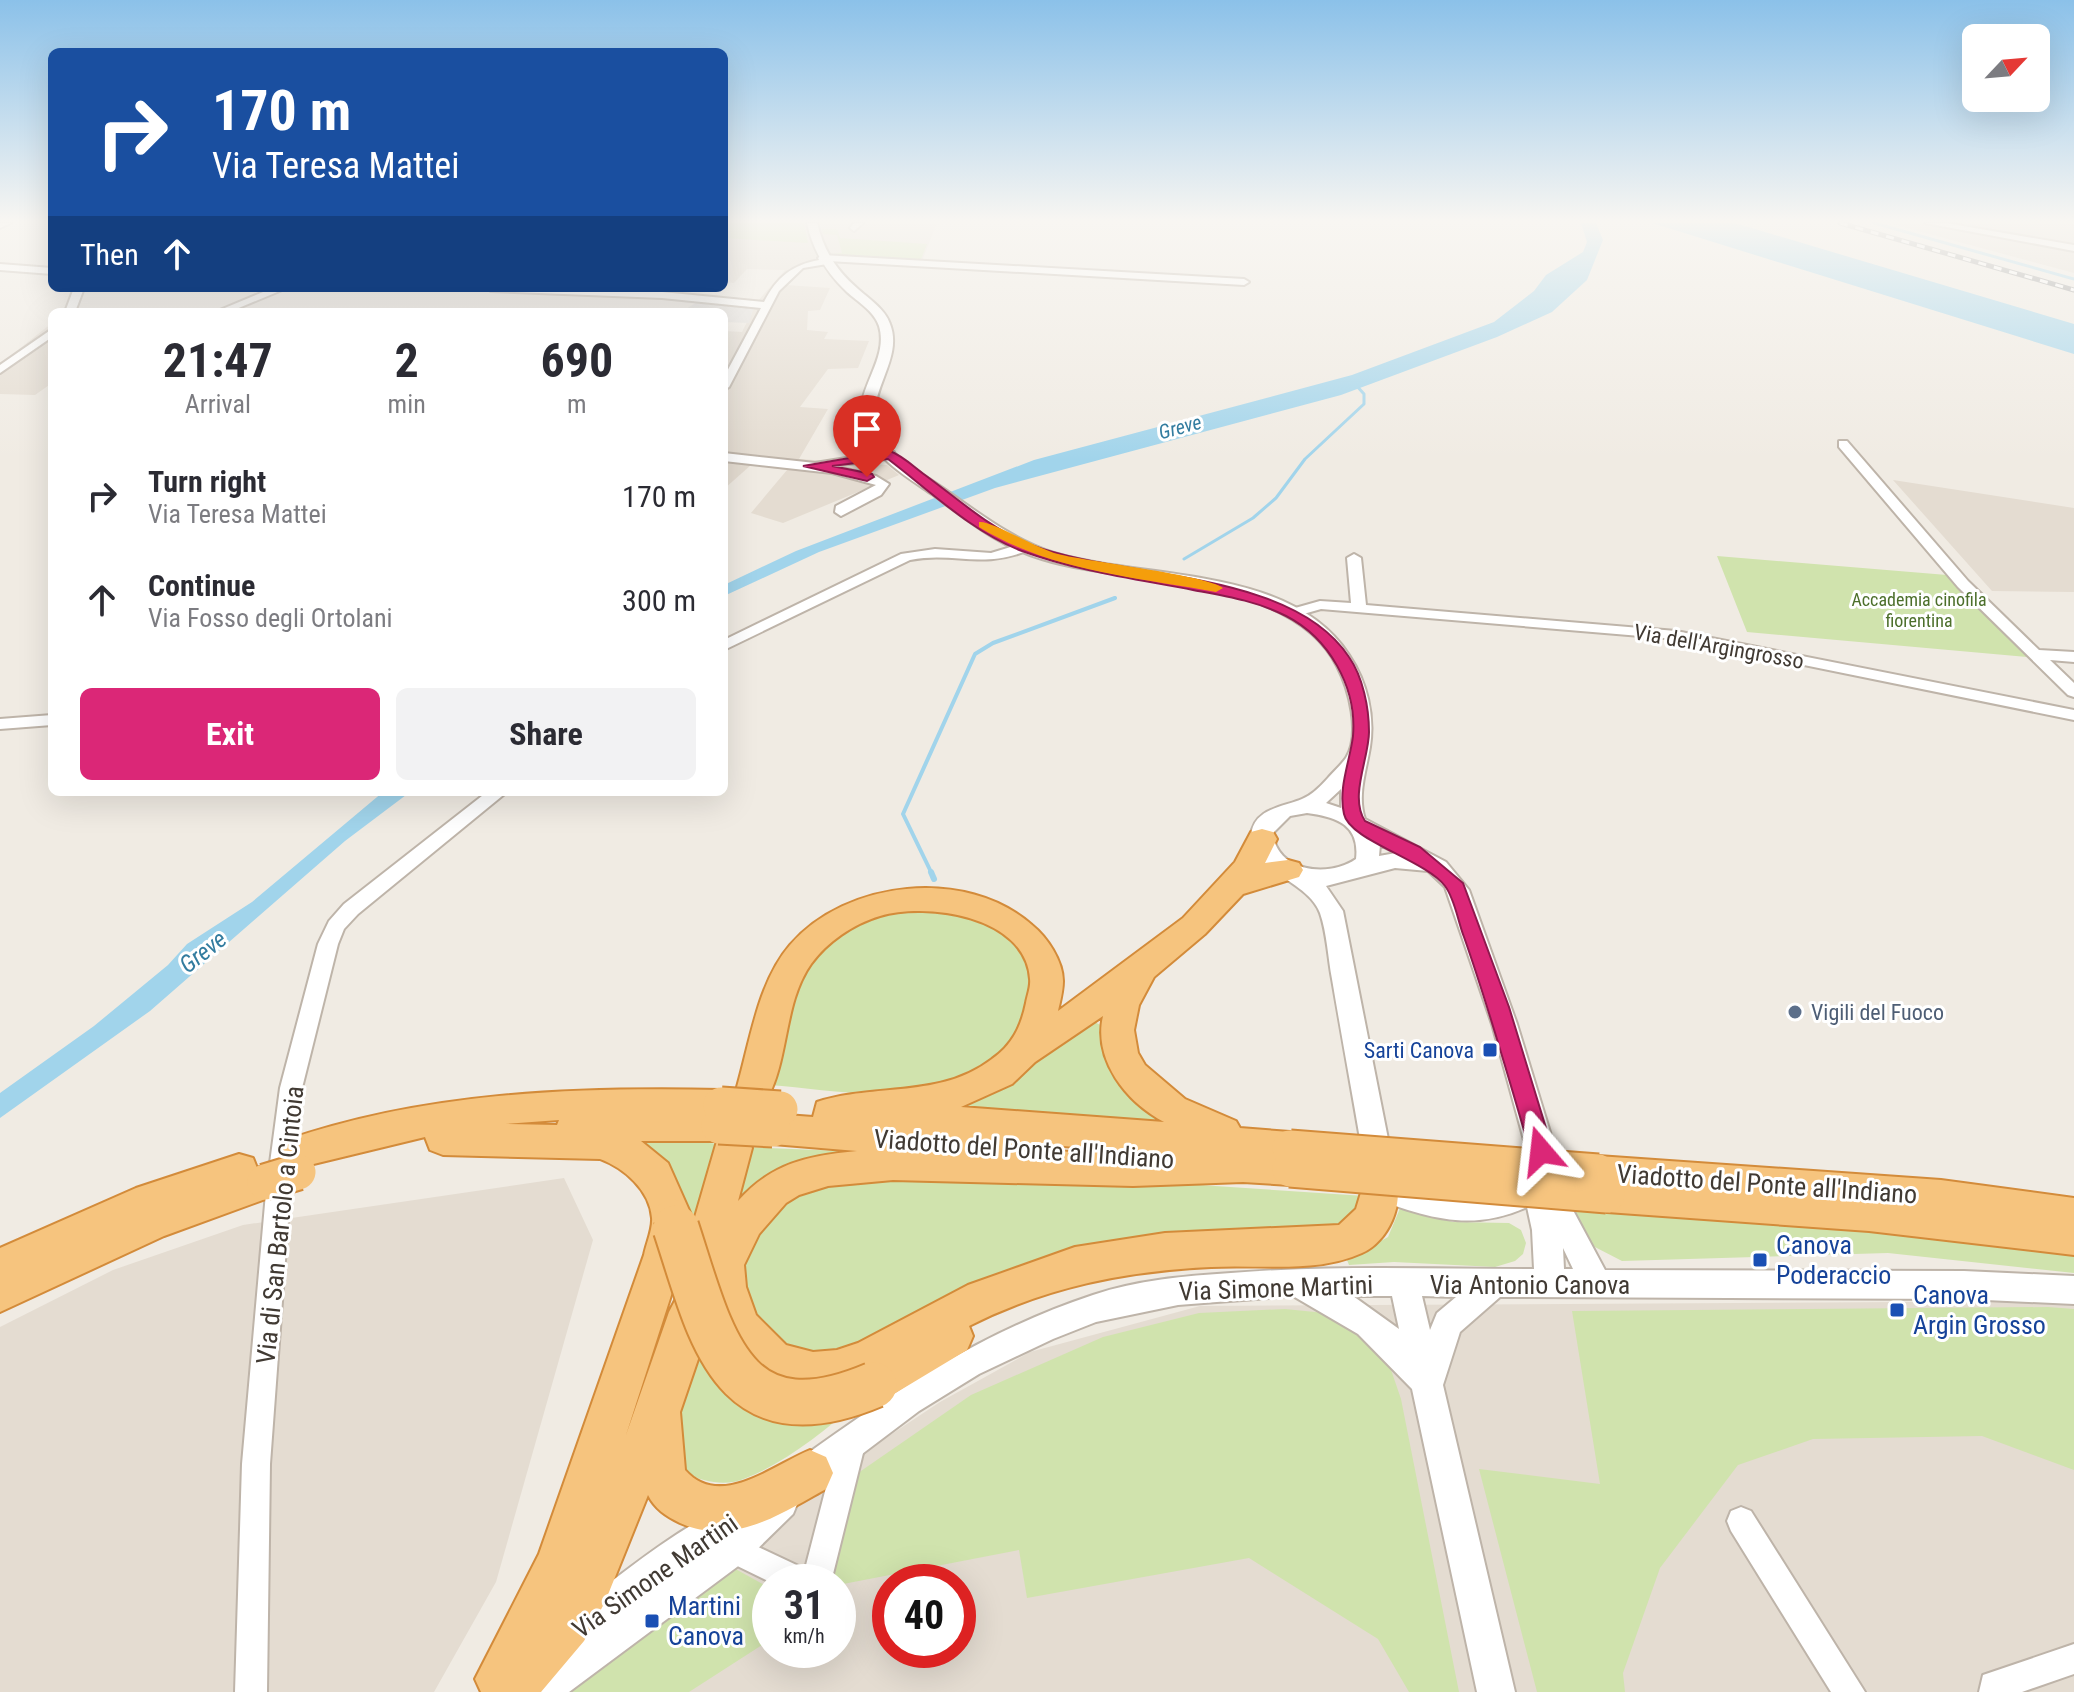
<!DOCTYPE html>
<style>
body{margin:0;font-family:"Roboto Condensed",sans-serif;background:#f2f2f3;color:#2b2b33;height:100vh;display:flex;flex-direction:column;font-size:30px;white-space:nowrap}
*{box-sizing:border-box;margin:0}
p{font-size:26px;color:#7c7c81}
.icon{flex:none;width:44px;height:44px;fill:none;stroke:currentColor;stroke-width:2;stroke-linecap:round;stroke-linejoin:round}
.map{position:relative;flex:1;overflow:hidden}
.drawer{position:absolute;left:48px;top:308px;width:680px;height:488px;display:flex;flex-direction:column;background:#fff;border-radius:12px;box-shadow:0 8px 32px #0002}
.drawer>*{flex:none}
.top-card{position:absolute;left:48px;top:48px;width:680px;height:244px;border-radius:12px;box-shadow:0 8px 32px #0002;background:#1a4fa0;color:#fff;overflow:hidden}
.needle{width:52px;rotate:64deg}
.controls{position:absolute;left:1962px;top:24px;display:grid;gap:16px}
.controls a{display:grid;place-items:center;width:88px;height:88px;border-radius:12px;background:#fff;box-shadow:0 8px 32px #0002;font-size:40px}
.speed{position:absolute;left:752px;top:1564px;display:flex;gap:16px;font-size:40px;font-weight:700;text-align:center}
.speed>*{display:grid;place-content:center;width:104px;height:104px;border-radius:50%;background:#fff;box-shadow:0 8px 32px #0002;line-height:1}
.speed small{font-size:20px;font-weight:400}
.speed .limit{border:12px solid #d22;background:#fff;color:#111}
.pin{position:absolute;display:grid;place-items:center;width:68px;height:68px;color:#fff;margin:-82px -34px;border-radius:50% 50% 50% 0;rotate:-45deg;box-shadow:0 0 8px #0007}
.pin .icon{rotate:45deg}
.me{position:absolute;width:88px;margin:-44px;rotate:343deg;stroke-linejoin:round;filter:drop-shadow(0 0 6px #0008)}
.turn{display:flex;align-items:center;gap:28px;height:168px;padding:0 32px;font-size:36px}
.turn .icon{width:104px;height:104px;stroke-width:2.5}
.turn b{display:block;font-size:56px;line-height:68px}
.then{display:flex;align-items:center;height:76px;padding:0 32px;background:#0003;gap:16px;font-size:30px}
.eta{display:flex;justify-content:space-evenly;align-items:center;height:136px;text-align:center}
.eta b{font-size:48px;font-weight:700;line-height:56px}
.action{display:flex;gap:16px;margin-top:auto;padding:16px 32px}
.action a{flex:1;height:92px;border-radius:12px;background:#db2777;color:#fff;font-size:32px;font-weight:700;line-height:92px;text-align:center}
.action a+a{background:#f2f2f3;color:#2b2b33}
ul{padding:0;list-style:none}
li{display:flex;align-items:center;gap:24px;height:104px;padding:0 32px}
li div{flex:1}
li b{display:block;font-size:30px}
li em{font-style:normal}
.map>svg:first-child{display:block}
.residential{fill:#e4dcd1;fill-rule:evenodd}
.green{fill:#d0e3ad}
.parking{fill:#e1dedb}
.water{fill:#a1d4eb}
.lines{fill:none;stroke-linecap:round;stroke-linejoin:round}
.stream-far2{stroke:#a1d4eb;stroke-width:3}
.stream-far1{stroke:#a1d4eb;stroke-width:4}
.stream{stroke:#a1d4eb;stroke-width:6}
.minor-casing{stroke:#beb4a9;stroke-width:4}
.tertiary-casing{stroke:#beb4a9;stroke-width:4}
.trunk-casing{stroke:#d38b3a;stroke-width:4}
.minor{fill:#fff;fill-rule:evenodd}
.tertiary{fill:#fff;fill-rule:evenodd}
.trunk{fill:#f6c47e;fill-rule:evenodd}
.rail-casing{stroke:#929292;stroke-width:5}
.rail{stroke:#fff;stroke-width:3;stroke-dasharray:8;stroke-linecap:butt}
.trunk-bridge-far1-casing{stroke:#d38b3a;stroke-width:39;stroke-linecap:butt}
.trunk-bridge-casing{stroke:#d38b3a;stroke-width:49;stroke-linecap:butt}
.trunk-bridge-far1{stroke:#f6c47e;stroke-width:35}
.trunk-bridge{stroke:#f6c47e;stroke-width:45}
.route{fill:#db2777;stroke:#8e194d;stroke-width:2}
.slow{fill:#f59e0b}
.service-dot{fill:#5c6f8a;stroke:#fff;stroke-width:3}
.transit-dot{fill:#1a4fb4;stroke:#fff;stroke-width:3}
.labels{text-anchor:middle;stroke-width:6;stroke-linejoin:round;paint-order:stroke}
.far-park-label{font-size:18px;fill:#4c6f2b;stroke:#fff}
.far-water-label{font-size:20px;font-style:italic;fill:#327c9f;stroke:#fff}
.street-label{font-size:22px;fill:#413a33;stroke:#fff}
.service-label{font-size:22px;fill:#4e5e75;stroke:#fff;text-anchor:start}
.transit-label{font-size:22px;fill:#164399;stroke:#fff;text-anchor:end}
.water-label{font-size:24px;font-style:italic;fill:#327c9f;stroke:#fff}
.near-street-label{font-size:26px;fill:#413a33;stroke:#fff}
.near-transit-label{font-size:26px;fill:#164399;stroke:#fff;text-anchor:start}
</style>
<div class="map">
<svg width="2074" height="1692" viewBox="0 0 2074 1692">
<rect width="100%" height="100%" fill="#f0ebe3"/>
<path class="residential" d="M724,223H937L920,266L842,262L802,269L786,285L830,288L820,310L808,311L807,330L828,332L824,339L869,341L858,368L828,369L800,407L828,409L799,459L887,465L899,475L783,523L751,513L787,470L751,465L724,489V331L742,332L757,302L785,270L747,269L734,283L724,282Z
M1890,223H2074V273L1907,228Z
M52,323V383L35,395L0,394V364Z
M1893,480L2074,508V592L1992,591Z
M564,1178L593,1240L496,1582L434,1692H0V1327L113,1270L243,1225Z
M2074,1301V1692H549L857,1457L940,1402L1030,1352L1200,1306ZM770,1582H838V1650H770ZM890,1582H958V1650H890Z"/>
<path class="green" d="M730,223H804L808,243L724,238V228Z
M822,229H837L840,238L927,244L920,262L832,258L831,254L842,253L837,235L823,234Z
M1717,556L1947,575L2027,657L1747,632Z
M948,905C967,914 998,923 1014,938C1024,948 1029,962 1032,976C1051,1047 959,1087 904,1092C860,1097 812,1088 769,1085L799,972L856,919Z
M1091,1020L1106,1028L1169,1123L962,1107L991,1094Z
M633,1138L724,1144L694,1244Z
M745,1147L914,1154L834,1158L709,1253Z
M1018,1173L1365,1196L1362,1205L1337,1226L1175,1231L1076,1254L842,1357L781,1350L747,1319L742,1246L754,1228L817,1178Z
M1401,1206L1453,1222L1509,1223L1521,1230L1526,1243L1523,1254L1515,1261L1495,1267L1394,1262L1349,1265L1347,1260L1388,1237Z
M1569,1209L1848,1227L2074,1254V1273L1888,1253L1622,1261L1591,1245Z
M2048,1307L2074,1309V1470L1982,1436L1813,1439L1738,1465L1660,1568L1623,1673L1625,1692H1537L1479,1469L1600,1484L1572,1311Z
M1285,1309L1325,1313L1356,1330L1388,1361L1401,1399L1459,1692H1409L1378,1639L1249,1558L1027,1598L1019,1550L838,1585L831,1582L858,1473L971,1395L1103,1337L1199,1313Z
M700,1335L857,1403C824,1431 787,1462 746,1478C732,1484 719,1484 704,1480C648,1467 686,1370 700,1335Z
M730,1566L770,1588V1640L689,1692H558Z"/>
<path class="parking" d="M699,301L754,307L749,323L724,322V312H681Z"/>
<path class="water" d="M1581,223H1596L1603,240L1587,280L1552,312L1497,337L1341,395L995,488L819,552L724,596V585L796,551L1034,460L1352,375L1494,322L1534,291L1546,275L1583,252L1587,242Z
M1652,223H1735L2074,324V354Z
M383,792H410L345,841L150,1011L0,1118V1093L94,1026L168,965L187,944L252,902Z"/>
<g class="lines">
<path class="stream-far2" d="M1874,223L2074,279
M1184,559L1253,518L1276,498L1305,459L1364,404V394L1355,384
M1112,599L1115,598"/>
<path class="stream-far1" d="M932,874L903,814L975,654L993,643L1115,598"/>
<path class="stream" d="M931,872L934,879"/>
<g class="minor-casing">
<path id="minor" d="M0,223H11L0,228Z
M854,223H863L854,231L850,228Z
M1925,223H1946L2074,245V251Z
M822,255L1244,279L1249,282L1244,285L828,261L827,264L803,268L779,291L729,387L724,390V377L761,308L662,298L491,291L486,288L662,292L764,302C777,277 792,265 819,260L818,258Z
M0,264L52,268V274L0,270Z
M74,288H84L75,312H65Z
M273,288H287L229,312H215Z
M52,329V337L0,373V365Z
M1839,441H1847L1968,581L2039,650L2074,652V662L2050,660L2074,683V697L2068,695L1958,587L1839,447Z
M890,451L894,452V458L834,466L876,476L889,484L881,495L841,516L835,512L836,506L876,485L832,473L724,461V453L815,463Z
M1024,543L1031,547L1029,550C980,570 955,551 910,560L724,650V640L901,554L935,549L991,553Z
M1354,554L1361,558L1366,605L1676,631L2074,710V720L1676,639L1321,609L1293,617L1288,616V610L1320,601L1351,603L1347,558Z
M52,715V725L0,729V719Z
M487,792H507L358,914L344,929L338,944L302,1088L290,1193L270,1464L267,1692H235L242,1464L266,1193L280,1088L318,944L329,921L344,904Z
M851,1431L861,1435L865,1445L831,1582H770L723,1559L719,1549L723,1539L733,1535L805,1569L837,1445L841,1435Z
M1741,1507L1751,1511L1865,1692H1831L1731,1531L1727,1521L1731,1511Z
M2074,1644V1674L2022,1692H1979L1983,1675Z"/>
</g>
<g class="tertiary-casing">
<path id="tertiary" d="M807,223H817C824,251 836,270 858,289C869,299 885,309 890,324C905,362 860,397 880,435C893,459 923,474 944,489C979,513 1013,540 1054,553C1145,580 1291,565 1349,655C1367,682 1375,715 1370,747C1366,772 1357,795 1365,819L1446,862L1469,890L1517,1024L1554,1145L1551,1159L1541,1163L1531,1159L1527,1151L1492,1024L1445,887L1428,871L1395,868L1326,886L1343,911L1388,1139L1384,1147L1374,1151L1364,1147L1360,1139C1351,1086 1341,1033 1332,979C1328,958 1327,933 1320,913C1308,880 1248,870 1251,836C1253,808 1284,807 1302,799C1312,795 1321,786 1328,778C1334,771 1341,765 1346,758C1361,734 1349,689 1337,666C1291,574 1128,586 1042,559C1000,547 966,519 932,494C907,477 876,459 864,430C849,394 890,362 879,326C874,311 858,302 847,292C826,272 813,251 807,223ZM1341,789V808L1326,803ZM1307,813C1337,817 1360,825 1356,859C1329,878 1276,872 1273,833L1290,816ZM1380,845L1396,853L1379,856Z
M1380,1176C1408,1184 1438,1196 1468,1197C1489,1198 1511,1181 1530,1188L1534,1197L1557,1195L1567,1199L1605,1270L1964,1271L2074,1276V1304L1964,1299L1500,1297L1460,1332L1443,1385L1515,1692H1477L1412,1389L1358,1334L1293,1296L1178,1305L1096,1322L1053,1339L979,1374L919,1411L817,1488L805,1493L793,1488L788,1476L793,1464C890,1394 978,1333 1093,1295C1137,1280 1185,1276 1231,1273C1332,1265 1433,1269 1534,1269L1532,1230L1527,1207C1470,1233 1426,1217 1370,1197L1366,1188L1370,1179ZM1563,1248L1573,1269H1564ZM1353,1296H1392L1399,1329ZM1422,1296L1456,1297L1437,1313L1430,1330Z
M781,1485L793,1490L798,1502L793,1514L745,1561L569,1692H518L524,1679L568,1646L563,1644L558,1631L563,1618C619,1577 677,1526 742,1499L754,1504L769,1490Z"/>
</g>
<g class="trunk-casing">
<path id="trunk" d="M1262,829L1273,832L1277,839L1265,863L1288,860L1299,863L1303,870L1299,877L1243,894L1205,934L1154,977L1139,1005L1134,1030L1138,1053L1145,1065L1185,1099L1236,1121L1240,1128L1290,1132L1303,1137L1309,1148L1304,1158L1309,1169L1304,1181L1290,1185L1243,1182L1133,1186L893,1180L828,1186L799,1195L786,1203L759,1234L744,1265L746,1287L756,1315L786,1345L813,1352L837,1350L858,1343L968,1285L1075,1247L1165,1233L1339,1225L1356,1209L1366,1176L1380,1171L1394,1176C1406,1202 1388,1242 1362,1253C1316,1274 1260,1264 1211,1267C1125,1271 1046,1287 969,1326L973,1336L967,1350L874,1406L859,1400L853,1387C789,1409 738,1372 713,1315L680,1412L685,1470C720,1510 773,1465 810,1450L826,1457L833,1473L826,1489C781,1514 732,1547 680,1523C666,1516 655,1509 648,1495L605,1602L584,1641L541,1692H481L475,1679L539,1554L644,1255C646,1244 653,1229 652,1218C650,1190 624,1168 600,1159L443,1155L430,1150L425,1137L297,1168L284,1163L278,1152L284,1141C424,1092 574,1087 721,1090L734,1094L739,1105L733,1116L738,1126L734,1133L746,1137L752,1148L738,1201C772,1163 807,1156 857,1151L773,1144L760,1140L754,1129L760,1118L773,1114L813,1117L817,1102C875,1083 940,1099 992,1059C1012,1045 1021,1027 1026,1003C1027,996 1031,987 1030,979C1026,916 927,902 880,916C853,924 827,942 811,964C784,1002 789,1057 768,1097L755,1102L742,1097L737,1087C750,1042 758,982 790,945C846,880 966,867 1032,925C1047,937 1063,961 1063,981C1063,991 1060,1002 1058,1011L1183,918L1235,862L1251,832ZM1103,1016C1093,1060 1126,1102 1164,1122L961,1107L1012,1084L1035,1062ZM559,1120L557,1125L505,1124ZM641,1141H717L684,1255L692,1217L668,1163ZM1024,1143L1153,1153L1024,1151ZM684,1255L676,1283L680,1291L669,1312L626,1435Z
M239,1154L253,1158L257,1168L265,1165L279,1170L284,1182L279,1194L164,1236L0,1312V1248L136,1188Z
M1598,1156L1941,1180L2074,1198V1255L1869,1231L1607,1212L1593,1207L1588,1195L1592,1186L1584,1184L1579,1172L1584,1160Z"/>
</g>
<use href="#minor" class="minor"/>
<use href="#tertiary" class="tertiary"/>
<use href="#trunk" class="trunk"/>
<g class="rail-casing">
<path id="rail" d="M1840,223L2074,290"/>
</g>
<use href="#rail" class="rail"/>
<g class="trunk-bridge-far1-casing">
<path id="trunk-bridge-far1" d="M721,1105L780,1109
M719,1126L773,1129
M1290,1148L1598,1172
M1290,1169L1607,1195
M265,1182L298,1172
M672,1217L676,1230"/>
</g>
<g class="trunk-bridge-casing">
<path id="trunk-bridge" d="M676,1228C711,1334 730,1446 874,1385"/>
</g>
<use href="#trunk-bridge-far1" class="trunk-bridge-far1"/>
<use href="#trunk-bridge" class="trunk-bridge"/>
</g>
<linearGradient id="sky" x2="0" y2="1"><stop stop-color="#8bc1e9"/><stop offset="0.48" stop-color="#f8f6f2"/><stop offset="1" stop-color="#f8f6f2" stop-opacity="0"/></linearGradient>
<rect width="2074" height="460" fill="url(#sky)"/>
<path class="route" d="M890,451C903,456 914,467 925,475C958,499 992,530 1031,545C1124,580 1291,569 1349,657C1363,677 1369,708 1369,732C1369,758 1349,797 1365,821L1420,847L1463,883L1509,1007L1553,1151L1549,1158L1541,1161L1533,1158L1530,1151C1509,1079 1489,1008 1464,937C1458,922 1455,899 1445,886C1425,860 1349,840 1344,814C1338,788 1350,761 1353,736C1357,687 1329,638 1286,616C1257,601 1225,596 1193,590C1136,579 1077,571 1022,551C973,533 929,490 888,459L832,466L872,474L874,477L867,481L803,466Z"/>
<path class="slow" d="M979,522C991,520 1039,550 1058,554C1089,562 1207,575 1223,588L1216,592C1135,577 1050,571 979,527Z"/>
<circle class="service-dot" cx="1795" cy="1012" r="8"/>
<g class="transit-dot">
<rect x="1482" y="1042" width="16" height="16" rx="4"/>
<rect x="1752" y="1252" width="16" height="16" rx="4"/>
<rect x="1889" y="1302" width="16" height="16" rx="4"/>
<rect x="644" y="1613" width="16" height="16" rx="4"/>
</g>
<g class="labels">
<g class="far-park-label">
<text x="1919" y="606">Accademia cinofila<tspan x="1919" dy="21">fiorentina</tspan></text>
</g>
<g class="far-water-label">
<text transform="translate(1180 427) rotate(-15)" y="7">Greve</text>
</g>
<g class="street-label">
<text transform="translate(1719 646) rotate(10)" y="8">Via dell'Argingrosso</text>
</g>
<g class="service-label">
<text x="1811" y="1020">Vigili del Fuoco</text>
</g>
<g class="transit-label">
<text x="1474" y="1058">Sarti Canova</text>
</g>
<g class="water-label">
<text transform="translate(203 952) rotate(-38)" y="8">Greve</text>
</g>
<g class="near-street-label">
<text transform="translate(1024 1149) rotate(4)" y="9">Viadotto del Ponte all'Indiano</text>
<text transform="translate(1767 1184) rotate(4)" y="9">Viadotto del Ponte all'Indiano</text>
<text transform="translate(280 1225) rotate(-84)" y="9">Via di San Bartolo a Cintoia</text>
<text x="1530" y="1294">Via Antonio Canova</text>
<text transform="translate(1276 1288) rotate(-2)" y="9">Via Simone Martini</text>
<text transform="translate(655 1576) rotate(-35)" y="9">Via Simone Martini</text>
</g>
<g class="near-transit-label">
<text x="1776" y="1254">Canova<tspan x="1776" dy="30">Poderaccio</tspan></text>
<text x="1913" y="1304">Canova<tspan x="1913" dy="30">Argin Grosso</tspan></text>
<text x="668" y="1615">Martini<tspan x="668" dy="30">Canova</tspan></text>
</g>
</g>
</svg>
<div class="controls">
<a><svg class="needle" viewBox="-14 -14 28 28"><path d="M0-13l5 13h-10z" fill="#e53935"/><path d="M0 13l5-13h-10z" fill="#7c7c81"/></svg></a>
</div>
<div class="speed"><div>31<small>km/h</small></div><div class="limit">40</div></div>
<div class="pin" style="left:867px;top:477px;background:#d93025"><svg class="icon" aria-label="arrive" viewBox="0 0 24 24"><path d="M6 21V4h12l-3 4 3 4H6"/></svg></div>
<svg class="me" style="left:1541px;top:1151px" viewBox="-20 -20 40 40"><path d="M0-17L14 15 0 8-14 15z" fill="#db2777" stroke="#fff" stroke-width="4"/></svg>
<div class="top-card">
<div class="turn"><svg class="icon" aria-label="right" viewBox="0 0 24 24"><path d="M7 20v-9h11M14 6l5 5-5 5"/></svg><div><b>170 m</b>Via Teresa Mattei</div></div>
<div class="then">Then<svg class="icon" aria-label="ahead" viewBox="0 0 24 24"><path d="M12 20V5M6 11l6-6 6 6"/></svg></div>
</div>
<section class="drawer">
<div class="eta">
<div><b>21:47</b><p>Arrival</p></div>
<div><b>2</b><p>min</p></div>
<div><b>690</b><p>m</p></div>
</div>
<ul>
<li><svg class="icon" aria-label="right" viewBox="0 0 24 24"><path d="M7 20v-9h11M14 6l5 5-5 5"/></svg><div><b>Turn right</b><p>Via Teresa Mattei</p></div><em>170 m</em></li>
<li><svg class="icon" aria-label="ahead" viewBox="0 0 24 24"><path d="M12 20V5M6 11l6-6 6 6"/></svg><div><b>Continue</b><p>Via Fosso degli Ortolani</p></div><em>300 m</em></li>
</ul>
<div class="action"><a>Exit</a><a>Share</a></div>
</section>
</div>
